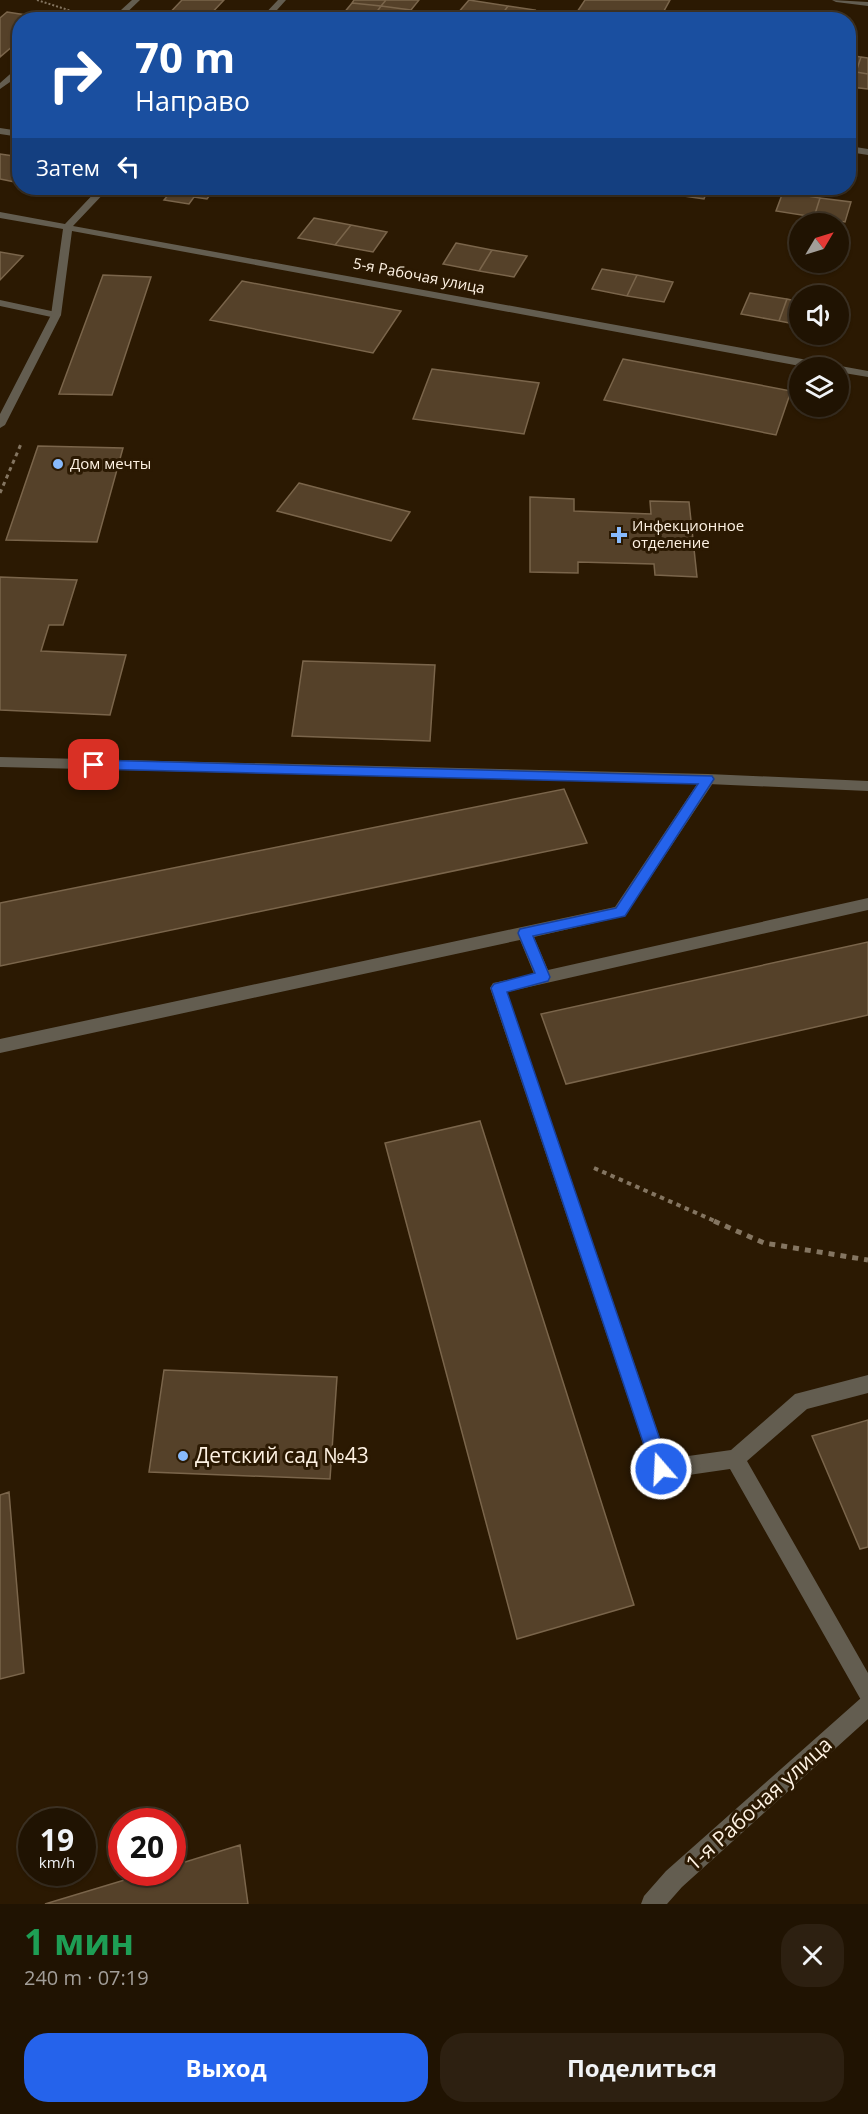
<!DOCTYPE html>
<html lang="ru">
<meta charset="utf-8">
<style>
body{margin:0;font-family:"Open Sans",sans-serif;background:#2d2011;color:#f1f3f6;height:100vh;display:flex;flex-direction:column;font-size:22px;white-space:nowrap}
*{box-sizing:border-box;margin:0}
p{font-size:20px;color:#a29e99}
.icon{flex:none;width:33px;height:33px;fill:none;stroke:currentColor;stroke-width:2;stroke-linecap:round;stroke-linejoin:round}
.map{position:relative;height:1904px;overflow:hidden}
.drawer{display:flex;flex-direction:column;background:#201302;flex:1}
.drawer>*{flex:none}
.guide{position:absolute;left:12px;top:12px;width:844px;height:183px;border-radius:24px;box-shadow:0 2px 4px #0004,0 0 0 2px #3d3224;background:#1a4fa0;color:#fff;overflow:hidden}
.needle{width:39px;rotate:52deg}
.fabs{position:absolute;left:789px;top:213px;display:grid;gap:12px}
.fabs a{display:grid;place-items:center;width:60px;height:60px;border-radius:50%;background:#201302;box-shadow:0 2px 4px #0004,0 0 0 2px #3d3224;font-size:30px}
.speed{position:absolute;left:18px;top:1808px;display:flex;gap:12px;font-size:30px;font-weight:700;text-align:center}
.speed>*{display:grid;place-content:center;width:78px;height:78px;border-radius:50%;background:#201302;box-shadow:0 2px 4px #0004,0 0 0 2px #3d3224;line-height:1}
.speed small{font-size:15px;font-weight:400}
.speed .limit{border:9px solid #d22;background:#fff;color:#111}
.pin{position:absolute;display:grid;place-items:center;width:51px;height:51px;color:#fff;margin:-26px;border-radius:12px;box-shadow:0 3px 9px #0006}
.me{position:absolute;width:66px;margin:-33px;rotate:341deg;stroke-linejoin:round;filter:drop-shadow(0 0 4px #0008)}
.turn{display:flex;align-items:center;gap:21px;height:126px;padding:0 24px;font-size:27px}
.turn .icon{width:78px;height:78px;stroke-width:2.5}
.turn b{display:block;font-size:42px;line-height:51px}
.then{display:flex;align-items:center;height:57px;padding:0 24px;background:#0003;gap:12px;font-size:22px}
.round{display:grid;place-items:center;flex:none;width:63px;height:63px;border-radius:24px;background:#2d2011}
.summary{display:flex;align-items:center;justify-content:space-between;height:102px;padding:0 24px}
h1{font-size:36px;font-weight:700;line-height:45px;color:#1e9e55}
.primary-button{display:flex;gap:12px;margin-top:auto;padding:12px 24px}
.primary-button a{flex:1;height:69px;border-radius:24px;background:#2563eb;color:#fff;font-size:24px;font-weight:700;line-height:69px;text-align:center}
.primary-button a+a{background:#2d2011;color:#f1f3f6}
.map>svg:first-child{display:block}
.building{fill:#554129;stroke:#7a654b;stroke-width:1.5}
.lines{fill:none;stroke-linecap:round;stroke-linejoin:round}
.path-far3{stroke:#847561;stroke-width:2;stroke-dasharray:2 2;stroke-linecap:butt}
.path-far2{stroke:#847561;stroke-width:3;stroke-dasharray:4 4;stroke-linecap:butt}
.path-far1{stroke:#847561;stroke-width:4;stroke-dasharray:4.5 4.5;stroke-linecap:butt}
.path{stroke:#847561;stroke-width:5;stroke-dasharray:6 6;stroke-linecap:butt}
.lane{fill:#635d50;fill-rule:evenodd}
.street{fill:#635d50;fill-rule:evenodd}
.route{fill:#2563eb;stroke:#184099;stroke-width:1.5}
.poi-dot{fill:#88bafc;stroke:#2b1902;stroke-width:2}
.labels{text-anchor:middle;stroke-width:6;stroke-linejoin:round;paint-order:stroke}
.far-street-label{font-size:15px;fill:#fef2e3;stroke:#2b1902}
.far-poi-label{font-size:15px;fill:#fef2e3;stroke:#2b1902;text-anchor:start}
.near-poi-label{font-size:21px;fill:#fef2e3;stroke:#2b1902;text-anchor:start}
.near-street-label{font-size:21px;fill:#fef2e3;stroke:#2b1902}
</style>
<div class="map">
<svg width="868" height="1904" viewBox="0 0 868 1904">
<rect width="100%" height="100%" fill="#2b1902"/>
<path class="building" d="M182,0H224L205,20H163Z
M354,0H386L381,6L352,3Z
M386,0H419L411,10L381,6Z
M469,0L508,6L498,20L457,14Z
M585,0H670L659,20L573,18Z
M352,3L381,6L371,20H338Z
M381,6L411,10L404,20L372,18Z
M508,6L535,10L528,20H498Z
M7,12L46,18L20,20V40L0,57V18Z
M849,55L861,57L856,72L849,71Z
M861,57L868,58V74L856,72Z
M856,72L868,74V89L851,87Z
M0,154L20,157V183L0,179Z
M174,188H215L207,199L194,197L189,204L164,200Z
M627,188H672L669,194Z
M672,188H708L704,199L669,194Z
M783,192L820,198L814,217L776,211Z
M820,198L851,202L845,222L814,217Z
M314,218L351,225L335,245L298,238Z
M351,225L387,232L373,252L335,245Z
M456,243L492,250L479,271L443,264Z
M492,250L527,256L514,277L479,271Z
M0,252L23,256L0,280Z
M602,269L637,275L627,296L592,289Z
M103,275L151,277L112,395L59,394Z
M637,275L673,282L664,302L627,296Z
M242,281L401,311L373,353L210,320Z
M750,293L787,299L779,321L741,314Z
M787,299L800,302V325L779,321Z
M623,359L791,391L776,435L604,400Z
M432,369L539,383L524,434L413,419Z
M38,446L123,448L97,542L6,540Z
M299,483L410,512L391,541L277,511Z
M530,497L574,499V511L651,514L650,501L689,502L697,577L655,575L654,564L578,562V573L530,572Z
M0,577L77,580L63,625H49L41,651L126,655L110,715L0,710Z
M303,661L435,665L430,741L292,736Z
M564,789L587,843L0,966V903Z
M868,942V1015L566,1084L541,1014Z
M480,1121L634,1605L517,1639L385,1143Z
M164,1370L337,1377L330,1479L149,1472Z
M868,1420V1547L860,1549L812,1436Z
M9,1492L24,1673L0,1679V1495Z
M240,1845L248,1904H45L151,1872H172V1866Z"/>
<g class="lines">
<path class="path-far3" d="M37,0L87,16
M66,10L69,20"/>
<path class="path-far2" d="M0,493L21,444"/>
<path class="path-far1" d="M594,1168L717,1222"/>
<path class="path" d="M714,1221L764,1243L868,1260"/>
<path class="lane" d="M132,0H140L119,20H110Z
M17,68H20V75L0,89V83Z
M0,128L20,131V137L0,134Z
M0,300L56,312L61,315L56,318L0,306Z
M708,774L715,779L713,783L625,916L534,937L548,970L868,898V910L507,992L667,1459L731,1450L795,1394L868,1375V1393L807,1409L747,1461L868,1673V1703L861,1700L730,1469L661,1479L654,1476L490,988L493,983L498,982L534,974L520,940L0,1053V1039L615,907L703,775Z"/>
<path class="street" d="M278,0H286L268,20H259Z
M832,0L868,2V6L836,2Z
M849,146L868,149V155L849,152Z
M99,188H109L73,226L868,371V377L838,372V368H811L72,231L61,315L5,425L0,428V414L51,315L63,229L0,218V212L65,224Z
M0,757L708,774L868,781V791L708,784L0,767Z
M868,1695V1719L682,1887L667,1904H641L644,1896L666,1871L861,1698Z"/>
</g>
<path class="route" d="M94,760L712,776L714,779L712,782L625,916L533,936L550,977L548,981L507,992L670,1469L667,1476L661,1478L655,1476L652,1469L491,988L494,984L535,973L518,933L520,929L616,908L698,784L94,769L88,765Z"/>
<g class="poi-dot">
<circle cx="58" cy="464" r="6"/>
<path d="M616 526h6v6h6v6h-6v6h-6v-6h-6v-6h6z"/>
<circle cx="183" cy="1456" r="6"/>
</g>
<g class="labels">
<g class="far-street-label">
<text transform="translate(419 276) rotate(11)" y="5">5-я Рабочая улица</text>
</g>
<g class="far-poi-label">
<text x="70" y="469">Дом мечты</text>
<text x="632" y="531">Инфекционное<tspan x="632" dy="17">отделение</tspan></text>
</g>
<g class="near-poi-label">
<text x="195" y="1463">Детский сад №43</text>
</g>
<g class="near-street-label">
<text transform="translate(759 1804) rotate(-42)" y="7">1-я Рабочая улица</text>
</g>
</g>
</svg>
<div class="fabs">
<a><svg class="needle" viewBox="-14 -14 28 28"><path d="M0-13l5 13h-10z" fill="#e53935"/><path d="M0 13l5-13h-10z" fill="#a29e99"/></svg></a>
<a><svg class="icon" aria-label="sound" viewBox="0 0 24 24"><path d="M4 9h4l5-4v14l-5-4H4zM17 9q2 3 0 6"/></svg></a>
<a><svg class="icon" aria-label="layers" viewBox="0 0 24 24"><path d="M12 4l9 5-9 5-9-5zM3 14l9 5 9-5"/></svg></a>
</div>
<div class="speed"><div>19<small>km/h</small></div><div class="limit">20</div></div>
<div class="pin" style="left:94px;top:765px;background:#d93025"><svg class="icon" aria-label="arrive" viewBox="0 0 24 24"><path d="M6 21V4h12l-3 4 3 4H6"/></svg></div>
<svg class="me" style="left:661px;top:1469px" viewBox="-20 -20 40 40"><circle r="17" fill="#2563eb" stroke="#fff" stroke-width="3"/><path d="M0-11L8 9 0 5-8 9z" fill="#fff"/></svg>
<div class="guide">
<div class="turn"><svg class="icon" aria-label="right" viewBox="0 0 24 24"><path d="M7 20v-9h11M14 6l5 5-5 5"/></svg><div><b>70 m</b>Направо</div></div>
<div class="then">Затем<svg class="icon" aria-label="left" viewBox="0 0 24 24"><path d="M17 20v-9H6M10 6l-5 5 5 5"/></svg></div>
</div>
</div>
<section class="drawer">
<div class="summary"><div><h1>1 мин</h1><p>240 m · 07:19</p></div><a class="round"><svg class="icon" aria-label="close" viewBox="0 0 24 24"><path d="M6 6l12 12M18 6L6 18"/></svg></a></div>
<div class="primary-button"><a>Выход</a><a>Поделиться</a></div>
</section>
